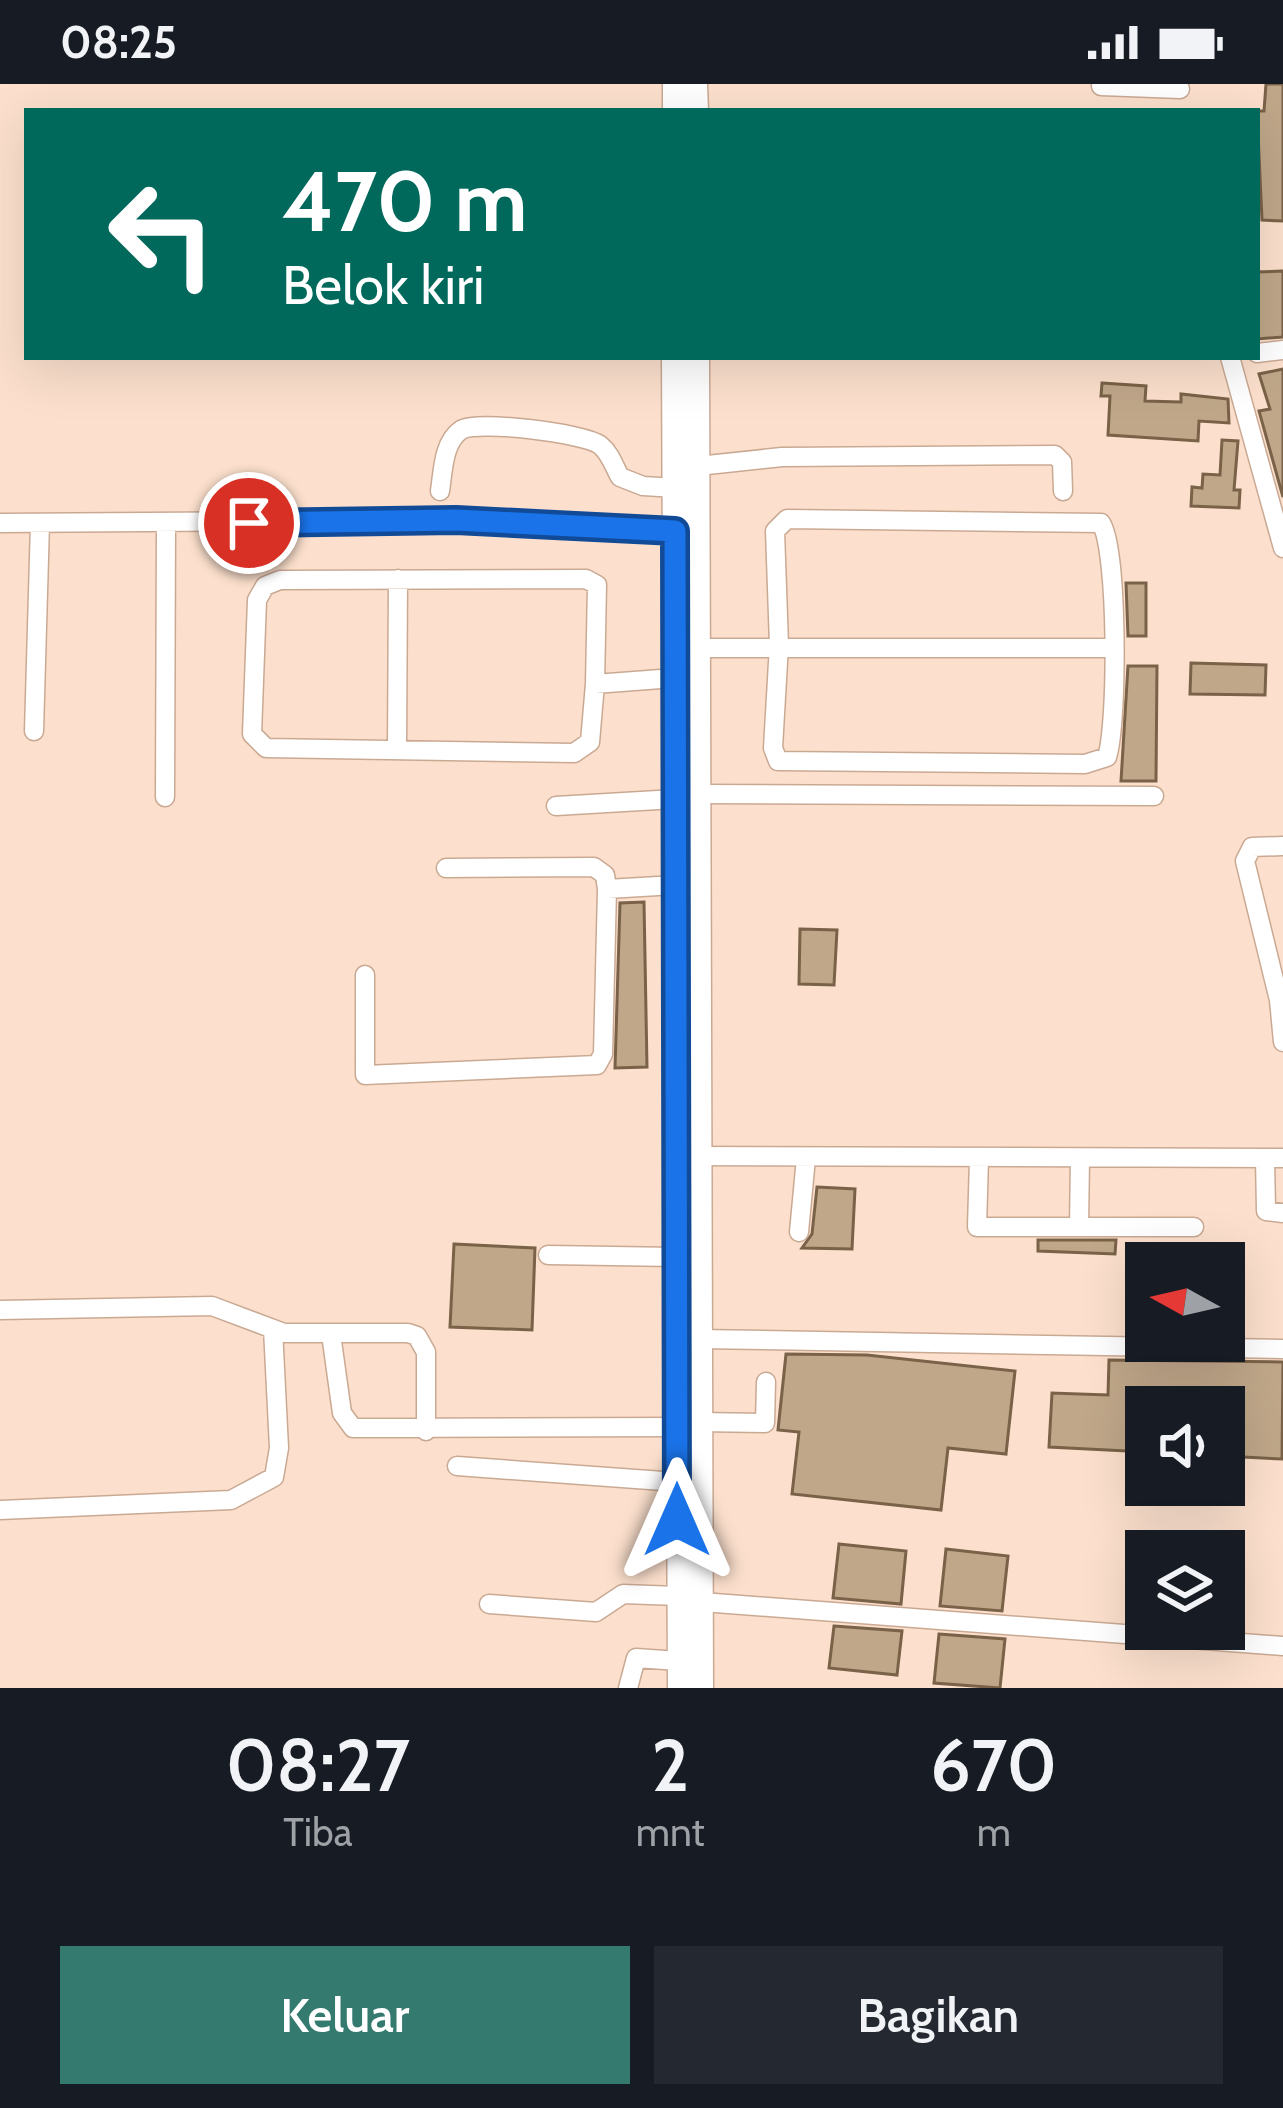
<!DOCTYPE html>
<html lang="id">
<style>
body{margin:0;font-family:Cabin,sans-serif;background:#242831;color:#f1f3f6;height:100vh;display:flex;flex-direction:column;font-size:45px;white-space:nowrap}
*{box-sizing:border-box;margin:0}
p{font-size:39px;color:#9ea1a6}
.icon{flex:none;width:66px;height:66px;fill:none;stroke:currentColor;stroke-width:2;stroke-linecap:round;stroke-linejoin:round}
.map{position:relative;height:1604px;overflow:hidden}
.side{display:flex;flex-direction:column;background:#171b24;flex:1}
.side>*{flex:none}
.top-card{position:absolute;left:24px;top:24px;width:1236px;height:252px;border-radius:0px;box-shadow:0 12px 48px #0002;background:#00695c;color:#fff;overflow:hidden}
.needle{width:78px;rotate:278deg}
.buttons{position:absolute;left:1125px;top:1158px;display:grid;gap:24px}
.buttons a{display:grid;place-items:center;width:120px;height:120px;border-radius:0px;background:#171b24;box-shadow:0 12px 48px #0002;font-size:60px}
.pin{position:absolute;display:grid;place-items:center;width:102px;height:102px;color:#fff;margin:-51px;border:6px solid #fff;border-radius:50%;box-shadow:0 3px 12px #0007}
.me{position:absolute;width:132px;margin:-66px;rotate:0deg;stroke-linejoin:round;filter:drop-shadow(0 0 9px #0008)}
.turn{display:flex;align-items:center;gap:42px;height:252px;padding:0 60px;font-size:54px}
.turn .icon{width:156px;height:156px;stroke-width:2.5}
.turn b{display:block;font-size:84px;line-height:102px}
.eta{display:flex;justify-content:space-evenly;align-items:center;height:204px;text-align:center}
.eta b{font-size:72px;font-weight:600;line-height:84px}
.button{display:flex;gap:24px;margin-top:auto;padding:24px 60px}
.button a{flex:1;height:138px;border-radius:0px;background:#357a6f;color:#fff;font-size:48px;font-weight:600;line-height:138px;text-align:center}
.button a+a{background:#242831;color:#f1f3f6}
.status{display:flex;justify-content:space-between;align-items:center;height:84px;padding:0 60px;background:#171b24;direction:ltr}
.status svg{height:33px;fill:currentColor}
.map>svg:first-child{display:block}
.building{fill:#c0a78a;stroke:#796247;stroke-width:3}
.lines{fill:none;stroke-linecap:round;stroke-linejoin:round}
.minor-casing{stroke:#caa993;stroke-width:21}
.highway-casing{stroke:#caa993;stroke-width:27}
.minor{stroke:#fff;stroke-width:18}
.highway{stroke:#fff;stroke-width:24}
.route-casing{stroke:#114b97;stroke-width:30}
.route{stroke:#1a73e8;stroke-width:21}
</style>
<div class="status"><b>08:25</b><svg viewBox="0 0 49 12"><path d="M0 12V9h3v3zM5 12V6h3v6zM10 12V3h3v9zM15 12V0h3v12zM26 1h20v11H26zM47 4h2v5h-2z"/></svg></div>
<div class="map">
<svg width="1283" height="1604" viewBox="0 0 1283 1604">
<rect width="100%" height="100%" fill="#fce0cd"/>
<path class="building" d="M1266,0H1283V137L1262,136L1257,27H1264Z
M1283,187V253L1257,255V188Z
M1283,285V413L1259,327L1270,325L1259,290Z
M1102,299L1146,302L1145,317L1181,318V310L1228,315L1229,339L1199,337L1198,357L1108,351L1110,312H1101Z
M1222,356L1238,357L1234,406H1240L1239,424L1191,422L1192,403L1202,404L1203,390L1220,391Z
M1126,499H1146V552H1128Z
M1191,579L1266,581L1265,611L1190,610Z
M1128,582H1157L1156,697H1121Z
M644,818L647,983L615,984L620,819Z
M800,845L837,846L834,901L799,900Z
M817,1103L855,1105L852,1165L802,1164L812,1150Z
M1038,1156H1116L1115,1170L1038,1167Z
M454,1160L535,1164L532,1246L450,1243Z
M786,1270L867,1271L1015,1287L1006,1370L948,1364L941,1426L792,1410L799,1348L778,1346Z
M1109,1276L1283,1278L1282,1375L1224,1372V1323H1146V1368L1049,1363L1052,1309L1108,1311Z
M839,1460L906,1467L901,1520L833,1514Z
M946,1465L1008,1472L1002,1527L940,1522Z
M834,1542L902,1547L897,1591L829,1584Z
M939,1550L1005,1555L1000,1604L934,1599Z"/>
<g class="lines">
<g class="minor-casing">
<path id="minor" d="M1101,2L1180,5
M1257,269L1283,266
M1230,273L1283,464
M698,382L782,373L1055,371L1062,378L1063,407
M440,407C443,388 443,358 461,346C477,336 584,349 600,361C610,369 614,382 620,393L643,402L676,404
M787,435L1101,439C1118,466 1118,639 1107,673L1085,680L778,677L773,664L779,561L775,447Z
M0,439L456,436L675,447
M696,564H1114
M595,600L590,658L574,669L266,664L252,650L257,516L265,502L280,496L586,495L597,501L595,600L674,594
M34,647L40,439
M397,665L398,495
M698,710L1154,712
M165,713L166,440
M556,722L675,715
M1283,762L1252,763L1245,777L1279,916L1283,958
M446,784L594,783L605,791L607,805
M365,891V991L597,981L603,970L607,805L675,801
M691,1072L1283,1074
M1265,1074L1266,1127L1283,1129
M979,1075L977,1143H1194
M1079,1142L1080,1074
M799,1148L806,1074
M548,1171L676,1173
M0,1226L212,1222L284,1249H408L417,1252L426,1268V1347
M331,1250L342,1329L353,1344L677,1343
M699,1255L1283,1265
M700,1338L765,1339L766,1298
M457,1382L677,1398
M0,1426L231,1416L274,1393L279,1364L273,1245
M702,1518L1283,1562
M489,1520L596,1528L623,1510L678,1512
M628,1604L636,1574L679,1577"/>
</g>
<g class="highway-casing">
<path id="highway" d="M675,0V27
M695,0L696,27
M674,273L680,1604
M697,273L701,1604"/>
</g>
<use href="#minor" class="minor"/>
<use href="#highway" class="highway"/>
</g>
<g class="lines">
<g class="route-casing">
<path id="route" d="M249,439L456,436L675,447L677,1436"/>
</g>
<use href="#route" class="route"/>
</g>
</svg>
<div class="buttons">
<a><svg class="needle" viewBox="-14 -14 28 28"><path d="M0-13l5 13h-10z" fill="#e53935"/><path d="M0 13l5-13h-10z" fill="#9ea1a6"/></svg></a>
<a><svg class="icon" aria-label="sound" viewBox="0 0 24 24"><path d="M4 9h4l5-4v14l-5-4H4zM17 9q2 3 0 6"/></svg></a>
<a><svg class="icon" aria-label="layers" viewBox="0 0 24 24"><path d="M12 4l9 5-9 5-9-5zM3 14l9 5 9-5"/></svg></a>
</div>
<div class="pin" style="left:249px;top:439px;background:#d93025"><svg class="icon" aria-label="arrive" viewBox="0 0 24 24"><path d="M6 21V4h12l-3 4 3 4H6"/></svg></div>
<svg class="me" style="left:677px;top:1436px" viewBox="-20 -20 40 40"><path d="M0-17L14 15 0 8-14 15z" fill="#1a73e8" stroke="#fff" stroke-width="4"/></svg>
<div class="top-card">
<div class="turn"><svg class="icon" aria-label="left" viewBox="0 0 24 24"><path d="M17 20v-9H6M10 6l-5 5 5 5"/></svg><div><b>470 m</b>Belok kiri</div></div>
</div>
</div>
<section class="side">
<div class="eta">
<div><b>08:27</b><p>Tiba</p></div>
<div><b>2</b><p>mnt</p></div>
<div><b>670</b><p>m</p></div>
</div>
<div class="button"><a>Keluar</a><a>Bagikan</a></div>
</section>
